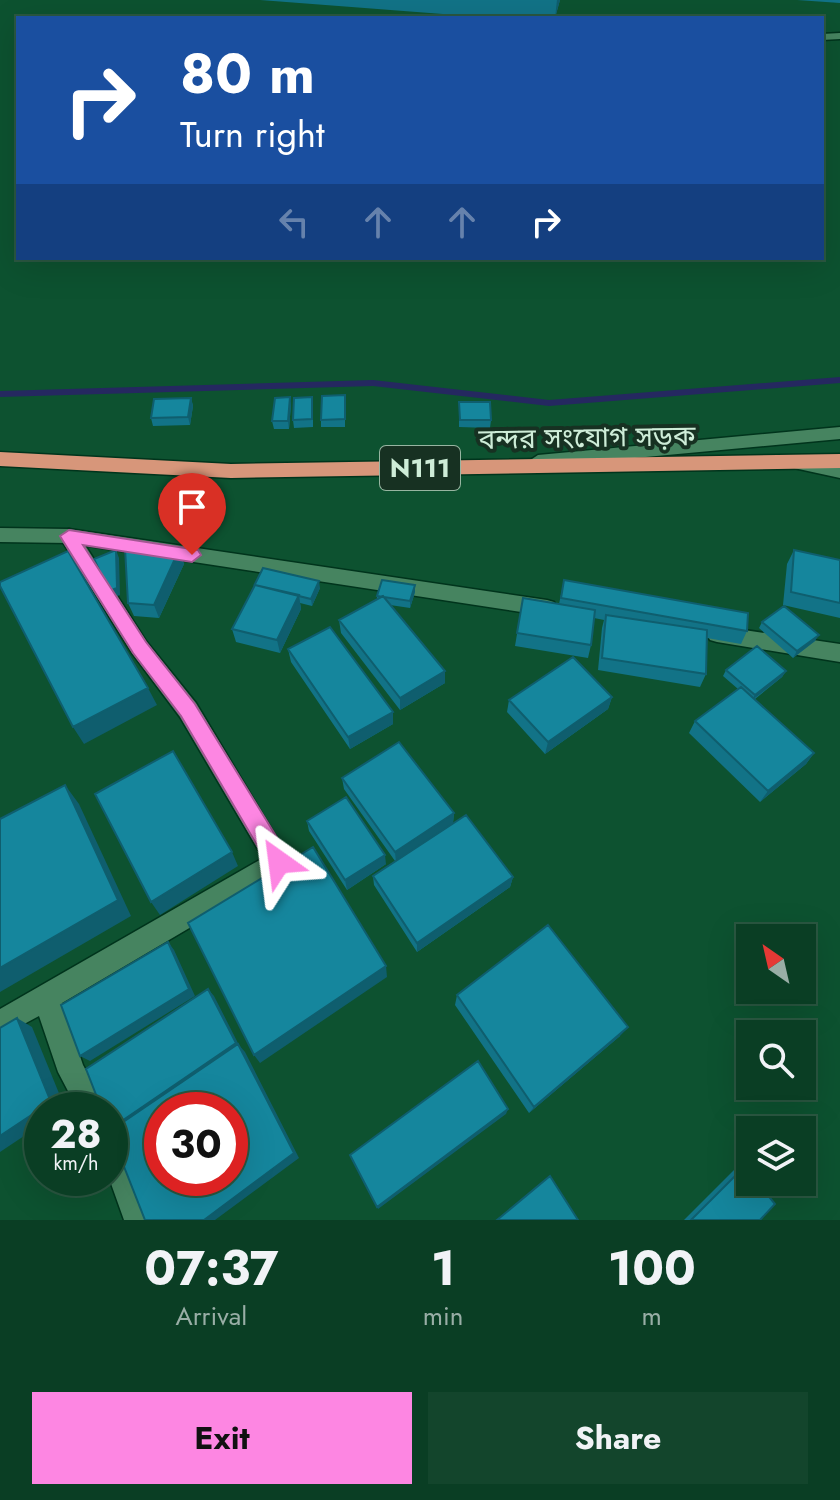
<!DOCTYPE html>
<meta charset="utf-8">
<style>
body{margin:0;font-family:Jost,"Noto Sans Bengali",sans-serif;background:#13452c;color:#f1f3f6;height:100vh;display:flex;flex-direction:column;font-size:30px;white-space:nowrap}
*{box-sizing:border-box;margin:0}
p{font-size:26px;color:#99aea6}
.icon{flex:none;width:44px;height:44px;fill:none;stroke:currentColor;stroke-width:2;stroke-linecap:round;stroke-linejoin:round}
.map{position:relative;height:1220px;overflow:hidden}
.details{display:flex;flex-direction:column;background:#0a3e24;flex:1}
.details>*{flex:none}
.banner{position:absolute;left:16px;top:16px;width:808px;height:244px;border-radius:0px;box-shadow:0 8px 32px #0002,0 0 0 2px #2a5741;background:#1a4fa0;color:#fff;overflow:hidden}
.needle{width:52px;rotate:326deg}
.tools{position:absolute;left:736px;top:924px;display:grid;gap:16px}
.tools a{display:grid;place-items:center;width:80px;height:80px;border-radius:0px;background:#0a3e24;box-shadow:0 8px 32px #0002,0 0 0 2px #2a5741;font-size:40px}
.speed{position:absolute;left:24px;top:1092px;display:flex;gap:16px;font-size:40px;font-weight:700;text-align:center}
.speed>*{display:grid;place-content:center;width:104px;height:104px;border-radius:50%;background:#0a3e24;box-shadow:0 8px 32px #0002,0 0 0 2px #2a5741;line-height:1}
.speed small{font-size:20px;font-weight:400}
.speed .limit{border:12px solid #d22;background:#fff;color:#111}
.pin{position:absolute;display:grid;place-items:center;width:68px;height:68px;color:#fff;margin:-82px -34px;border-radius:50% 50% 50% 0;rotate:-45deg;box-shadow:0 0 8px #0007}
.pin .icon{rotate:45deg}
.me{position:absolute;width:88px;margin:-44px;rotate:329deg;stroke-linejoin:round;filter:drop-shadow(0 0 6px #0008)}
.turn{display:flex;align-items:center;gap:28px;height:168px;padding:0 32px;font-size:36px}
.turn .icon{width:104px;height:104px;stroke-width:2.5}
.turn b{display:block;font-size:56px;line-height:68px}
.lanes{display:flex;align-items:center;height:76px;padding:0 32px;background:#0003;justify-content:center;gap:40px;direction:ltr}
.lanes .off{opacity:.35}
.eta{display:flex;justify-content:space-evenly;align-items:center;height:136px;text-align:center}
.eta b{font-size:48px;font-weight:700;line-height:56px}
.primary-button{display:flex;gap:16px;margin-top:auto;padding:16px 32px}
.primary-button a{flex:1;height:92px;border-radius:0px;background:#fd86e2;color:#111;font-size:32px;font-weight:700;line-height:92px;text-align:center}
.primary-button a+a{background:#13452c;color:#f1f3f6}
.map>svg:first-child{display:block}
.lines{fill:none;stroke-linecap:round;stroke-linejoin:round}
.stream{fill:#252860;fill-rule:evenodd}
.service-casing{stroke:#00341c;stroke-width:3}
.minor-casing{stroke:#00341c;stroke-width:3}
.tertiary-casing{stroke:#00341c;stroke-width:3}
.trunk-casing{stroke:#00341c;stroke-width:3}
.service{fill:#468460;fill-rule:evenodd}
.minor{fill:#468460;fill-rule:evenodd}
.tertiary{fill:#468460;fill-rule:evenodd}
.trunk{fill:#d7967a;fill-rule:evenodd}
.wall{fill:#127387}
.shaded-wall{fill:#0f5e6e}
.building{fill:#15869d;stroke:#0f5e6e;stroke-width:2;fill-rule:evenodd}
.route{fill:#fd86e2;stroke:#a45793;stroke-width:2}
.labels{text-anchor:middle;stroke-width:8;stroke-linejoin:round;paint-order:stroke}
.shield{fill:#173122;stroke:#97b5a1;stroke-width:2}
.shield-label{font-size:26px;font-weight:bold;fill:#ceedd8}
.street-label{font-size:28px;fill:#ceedd8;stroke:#173122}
</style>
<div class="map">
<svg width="840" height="1220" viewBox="0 0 840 1220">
<rect width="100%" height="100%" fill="#0d5230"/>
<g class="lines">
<path class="stream" d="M840,377V383L549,406L373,386L0,397V391L373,380L549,400Z"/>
<g class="service-casing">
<path id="service" d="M840,33V39L822,40V34Z
M800,458L840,466V478L794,468L792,464L794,460Z"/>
</g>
<g class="minor-casing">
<path id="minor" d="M69,529L76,531L146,641L196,703L291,862L288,870L62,1003L83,1065L107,1110H78L58,1072L39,1016L0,1037V1009L263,858L180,717L132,653L62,541L60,536L62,531Z
M110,1125L120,1129L154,1220H124L109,1178Z"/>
</g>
<g class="tertiary-casing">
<path id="tertiary" d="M840,427V439L538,467L529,461L538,455Z
M0,528L69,529L547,600L554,602L557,608L554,614L547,616L69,543L0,542Z
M717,626L840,644V662L717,642L710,640L707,634L710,628Z"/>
</g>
<g class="trunk-casing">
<path id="trunk" d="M0,452L231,464L840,454V468L231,478L0,466Z"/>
</g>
<use href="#service" class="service"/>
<use href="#minor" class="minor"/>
<use href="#tertiary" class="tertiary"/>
<use href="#trunk" class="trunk"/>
</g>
<path class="wall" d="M260,0H560L555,18H495Z
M797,0H840V3Z
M345,395V427H321V420Z
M191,398L193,406L190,425L153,426L151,418Z
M291,404L289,429H274L272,421Z
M313,405V427L294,428L293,420Z
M459,410L491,420L490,428L459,427Z
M179,550L184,564L159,618L134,616L128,603Z
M794,550L840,560V618L783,605L787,564Z
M564,580L747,631L741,644L707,638L706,674L700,687L598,670L602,628L604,620L594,618L591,645L588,658L515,646L523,598L559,604Z
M254,587L320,588L312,606L300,603L301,609L280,653L236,642L232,629Z
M415,592L410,608L390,605L445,671V683L400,710L341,633L339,620L377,599V596Z
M762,622L815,641L793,658L759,628Z
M288,649L393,712V724L350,749L291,662Z
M726,670L786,671L782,677L755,699L814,753L806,764L760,802L689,733L695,721L738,689L723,676Z
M612,697L608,709L545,754L507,712L509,700Z
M342,778L454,813L453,823L513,877L510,887L417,952L374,885L373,876L395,861L344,789Z
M307,821L386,864L347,890L309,831Z
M457,995L620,1036L529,1113L455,1005Z
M745,1166L760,1220H684L735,1169Z"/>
<path class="shaded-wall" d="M557,0H560L555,18Z
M290,397L291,404L289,429L288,421Z
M191,398L193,406L190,425L188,417Z
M116,550L119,558L120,595L112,598L109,591Z
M179,550L184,564L159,618L154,605Z
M319,581L320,588L312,606L311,599Z
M415,585V592L410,608V601Z
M299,595L301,609L280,653L277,640Z
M819,635L815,641L793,658L797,651Z
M445,671V683L400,710V698Z
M786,671L782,677L751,701L755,695Z
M148,688L157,705L84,744L73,727Z
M612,697L608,709L545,754L548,742Z
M393,712V724L350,749L348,737Z
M814,753L806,764L760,802L768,791Z
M65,785L79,804L131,916L0,992V968Z
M454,813L453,823L396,862L395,852Z
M232,852L238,866L160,915L151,902Z
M385,855L386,864L347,890L345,880Z
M513,877L510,887L417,952V943Z
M168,942L174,950L195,996L90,1061L80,1056Z
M386,966L387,977L260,1063L254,1055Z
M208,989L214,996L241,1049L119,1132L110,1129Z
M17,1018L32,1027L65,1108L62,1110H42V1124L0,1152V1136Z
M628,1027L620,1036L529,1113L534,1107Z
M238,1044L245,1052L299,1158L215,1220H204Z
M508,1109L506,1114L378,1209L377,1207Z"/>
<path class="building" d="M345,395V419L321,420L322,396Z
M290,397L288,421H272L275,398Z
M312,397V419L293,420L294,398Z
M191,398L188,417L151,418L154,399Z
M459,402H490L491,420H460Z
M125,548L179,550L154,605L128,603Z
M116,550L117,588L109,591L94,559Z
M794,550L840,560V603L791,592Z
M68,551L148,688L73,727L0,586V582Z
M263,568L319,581L311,599L255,585L254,586Z
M382,580L415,585L410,601L377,596Z
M564,580L748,613L747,631L561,598Z
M255,585L299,595L277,640L232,629Z
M383,596L445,671L400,698L339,620Z
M523,598L595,610L591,645L517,633Z
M784,606L819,635L797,651L762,622Z
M606,615L707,630L706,674L602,658Z
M330,627L393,712L348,737L288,649Z
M757,646L786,671L755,695L726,670Z
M573,657L612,697L548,742L509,700Z
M741,687L814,753L768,791L695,721Z
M399,742L454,813L395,852L342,778Z
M173,751L232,852L151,902L95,794Z
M65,785L118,900L0,968V819Z
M346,797L385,855L345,880L307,821Z
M466,815L513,877L417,943L373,876Z
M313,847L386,966L254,1055L188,923Z
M548,925L628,1027L534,1107L457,995Z
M168,942L189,989L80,1056L61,1005Z
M208,989L236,1043L110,1129V1110H102L86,1069Z
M17,1018L51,1102L0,1136V1028Z
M238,1044L294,1153L204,1220H145L110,1131ZM162,1110H230V1178H162Z
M478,1061L508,1109L377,1207L350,1155Z
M745,1166L750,1173V1182H757L775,1204L760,1220H691Z
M550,1176L578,1220H497Z"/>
<path class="route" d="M69,530L198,550L201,555L192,562L83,545L146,642L195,704L287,854L290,862L287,869L279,872L271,869L181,716L133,653L63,541L60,536Z"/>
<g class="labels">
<rect class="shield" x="380" y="446" width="80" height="44" rx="6"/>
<g class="shield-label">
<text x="420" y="477">N111</text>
</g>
<g class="street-label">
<text transform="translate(587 437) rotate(-1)" y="10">বন্দর সংযোগ সড়ক</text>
</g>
</g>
</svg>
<div class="tools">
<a><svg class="needle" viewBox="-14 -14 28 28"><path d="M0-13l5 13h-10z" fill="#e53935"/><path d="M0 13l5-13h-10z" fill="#99aea6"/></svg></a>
<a><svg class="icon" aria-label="search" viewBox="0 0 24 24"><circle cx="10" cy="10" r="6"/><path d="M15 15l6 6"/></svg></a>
<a><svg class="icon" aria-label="layers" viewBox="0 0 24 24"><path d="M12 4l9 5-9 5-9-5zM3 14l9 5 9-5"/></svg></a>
</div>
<div class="speed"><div>28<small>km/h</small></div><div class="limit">30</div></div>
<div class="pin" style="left:192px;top:555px;background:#d93025"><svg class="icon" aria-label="arrive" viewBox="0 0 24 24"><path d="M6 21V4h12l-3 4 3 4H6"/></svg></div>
<svg class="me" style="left:279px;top:862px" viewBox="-20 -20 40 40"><path d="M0-17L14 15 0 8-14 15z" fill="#fd86e2" stroke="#fff" stroke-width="4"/></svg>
<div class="banner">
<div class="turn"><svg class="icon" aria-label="right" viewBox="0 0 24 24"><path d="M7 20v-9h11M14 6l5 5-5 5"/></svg><div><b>80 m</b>Turn right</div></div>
<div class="lanes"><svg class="icon off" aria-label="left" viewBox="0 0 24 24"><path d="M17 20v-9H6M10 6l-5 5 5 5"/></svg><svg class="icon off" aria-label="ahead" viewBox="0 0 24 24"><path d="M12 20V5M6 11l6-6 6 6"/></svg><svg class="icon off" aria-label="ahead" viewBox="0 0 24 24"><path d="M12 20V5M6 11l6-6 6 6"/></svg><svg class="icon" aria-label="right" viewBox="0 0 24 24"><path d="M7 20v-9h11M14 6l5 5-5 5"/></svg></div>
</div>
</div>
<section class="details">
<div class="eta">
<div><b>07:37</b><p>Arrival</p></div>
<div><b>1</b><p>min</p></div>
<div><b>100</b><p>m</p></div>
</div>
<div class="primary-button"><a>Exit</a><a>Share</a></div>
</section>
